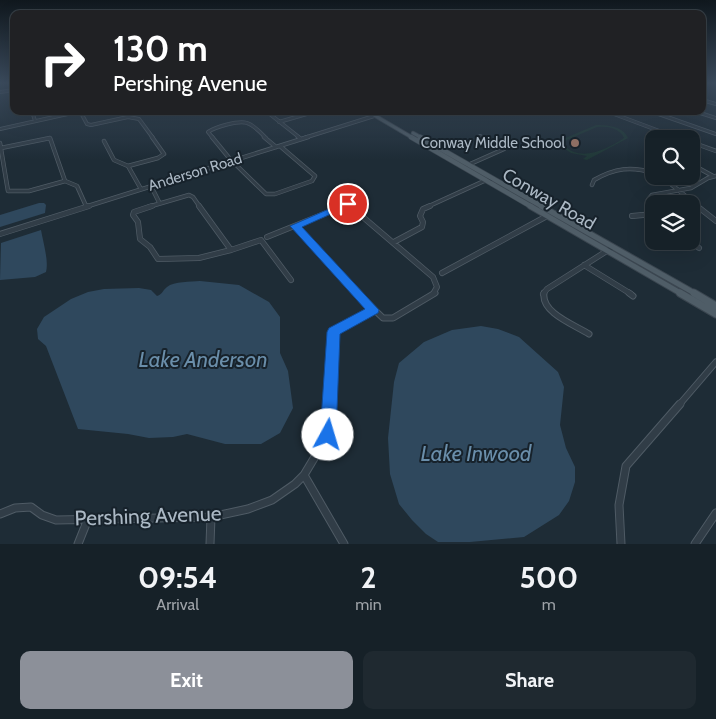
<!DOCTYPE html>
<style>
body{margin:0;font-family:Cabin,sans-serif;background:#1f2930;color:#f1f3f6;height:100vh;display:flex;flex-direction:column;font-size:19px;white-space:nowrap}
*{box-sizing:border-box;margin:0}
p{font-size:16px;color:#9ea3a8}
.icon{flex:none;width:28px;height:28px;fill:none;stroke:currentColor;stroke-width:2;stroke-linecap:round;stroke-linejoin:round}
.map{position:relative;height:544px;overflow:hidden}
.drawer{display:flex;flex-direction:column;background:#162128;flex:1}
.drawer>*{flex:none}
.hud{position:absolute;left:10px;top:10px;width:696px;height:105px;border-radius:10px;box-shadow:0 5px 20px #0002,0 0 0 1px #353e45;background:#202124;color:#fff;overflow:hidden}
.tools{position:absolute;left:645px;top:130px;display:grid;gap:10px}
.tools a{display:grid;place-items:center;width:55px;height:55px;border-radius:10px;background:#162128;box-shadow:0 5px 20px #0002,0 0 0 1px #353e45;font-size:25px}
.pin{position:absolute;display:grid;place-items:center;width:42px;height:42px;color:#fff;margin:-21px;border:2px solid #fff;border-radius:50%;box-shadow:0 1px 5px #0007}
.me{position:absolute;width:55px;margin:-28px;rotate:6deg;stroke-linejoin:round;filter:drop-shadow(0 0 4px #0008)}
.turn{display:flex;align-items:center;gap:18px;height:105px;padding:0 20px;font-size:22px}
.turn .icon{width:65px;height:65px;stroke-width:2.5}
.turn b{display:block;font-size:35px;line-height:42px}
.eta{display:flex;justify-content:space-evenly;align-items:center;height:85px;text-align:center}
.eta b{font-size:30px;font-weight:800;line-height:35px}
.primary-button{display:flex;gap:10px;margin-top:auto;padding:10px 20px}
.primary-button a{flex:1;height:58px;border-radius:10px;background:#8c9099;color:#fff;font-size:20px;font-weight:800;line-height:58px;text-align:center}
.primary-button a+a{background:#1f2930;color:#f1f3f6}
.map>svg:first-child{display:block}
.green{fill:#203837;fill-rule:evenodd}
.water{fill:#2f485d}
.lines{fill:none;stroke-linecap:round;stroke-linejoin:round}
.minor-far4-casing{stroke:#4f5b65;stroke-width:4}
.minor-far3-casing{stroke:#4f5b65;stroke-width:4.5}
.minor-far2-casing{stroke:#4f5b65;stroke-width:6}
.minor-far1-casing{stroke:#4f5b65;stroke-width:7}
.minor-casing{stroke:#4f5b65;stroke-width:9}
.major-far3-casing{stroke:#3b4650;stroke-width:4.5}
.major-far2-casing{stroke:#3b4650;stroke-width:5.5}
.major-far1-casing{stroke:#3b4650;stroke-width:7}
.major-casing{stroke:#3b4650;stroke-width:9}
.minor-far4{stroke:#313d47;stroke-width:2.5}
.minor-far3{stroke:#313d47;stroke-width:3}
.minor-far2{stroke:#313d47;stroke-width:4.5}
.minor-far1{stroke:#313d47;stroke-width:5}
.minor{stroke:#313d47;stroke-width:7}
.major-far3{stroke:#4f5d67;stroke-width:3}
.major-far2{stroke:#4f5d67;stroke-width:4.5}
.major-far1{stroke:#4f5d67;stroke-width:5}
.major{stroke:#4f5d67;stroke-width:7}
.route{fill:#1a73e8;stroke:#114b97}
.education-dot{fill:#8d6e63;stroke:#17222b;stroke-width:2}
.labels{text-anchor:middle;stroke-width:4;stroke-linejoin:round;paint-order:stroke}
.far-poi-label{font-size:15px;fill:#abb8c4;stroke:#17222b;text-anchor:end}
.far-street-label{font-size:15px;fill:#abb8c4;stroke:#17222b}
.street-label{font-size:18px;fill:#abb8c4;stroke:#17222b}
.near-street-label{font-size:21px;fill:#abb8c4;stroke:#17222b}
.near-water-label{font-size:22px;font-style:italic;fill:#6a8eaa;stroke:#17222b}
</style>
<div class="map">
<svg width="716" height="544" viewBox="0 0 716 544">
<rect width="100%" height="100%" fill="#1e2c36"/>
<path class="green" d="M596,125C607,125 623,126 628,138L587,160L583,159L587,156L571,153L559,145L563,139ZM597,127C607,126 620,128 624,138C608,149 580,163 564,145L567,140Z"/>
<path class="water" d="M39,203H44L46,205L45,213L0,227V215Z
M41,230C43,242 49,261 46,272L35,277L0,280L1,243Z
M200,281L239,285L269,302L280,317V353L288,371L293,408L280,433L261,444H225L187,434L173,437L149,438L128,434L78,429L46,346L38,339L37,329L44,317L71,299L88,292L104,289L139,288L151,290L157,296C163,294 162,291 167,287C174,281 191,282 200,281Z
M481,326L498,329L519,337L558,372L564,387L560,425L566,448L575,467V482L569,501L559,515L524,537L470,542H438L426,534L412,520L399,504L390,474L388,438L394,382L399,363L424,342L452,330Z"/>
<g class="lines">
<g class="minor-far4-casing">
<path id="minor-far4" d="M0,92L14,90
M702,100L716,104
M32,111L35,121
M80,111L87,124L91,125L128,117L139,119L153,138
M266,111L300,138
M606,111L678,138
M650,111L716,134
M694,111L716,118
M279,122L317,111
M0,129L81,111
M480,136L484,138
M213,138L208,132C215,127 239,120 247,123C254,125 261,133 266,138
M304,138L390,111"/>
</g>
<g class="minor-far3-casing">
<path id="minor-far3" d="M212,137L230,159L266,194H275L312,181L315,176L280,146
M264,137L276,147
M298,137L301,139
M675,137L681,139
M104,141L114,160L128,166L141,189
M691,142L716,151
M0,143L8,191H29L65,181
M1,148L50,138L65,181L77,186L86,206
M651,150L654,151
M691,164L713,176
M468,165L504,149L481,137
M128,166L158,158L164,154L152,137
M661,176L699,207
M592,185L594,180C615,168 631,166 654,173
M151,186L159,202
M85,207L308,137
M148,207L189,195L193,197L200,207
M340,207L348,204L352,207
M427,207L484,181L493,179
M652,207L648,200L652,195L691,188L708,178L716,176"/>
</g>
<g class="minor-far2-casing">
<path id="minor-far2" d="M152,206L134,212L133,215L138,222L140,239L150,247L158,259L199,258L231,250
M199,206L231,250
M350,206L433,277L437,287L433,294
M651,206L654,210
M697,206L716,221
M632,216L654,214
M295,226L359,294
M0,234L89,206
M267,237L344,206
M690,241L699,248
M394,242L422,227L423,222L420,216L423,209L430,206
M231,250L261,240L291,280
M584,265L631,294
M442,273L547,216
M543,294L547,289L613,247"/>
</g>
<g class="minor-far1-casing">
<path id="minor-far1" d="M357,293L383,318H393L435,293
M544,293C541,313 575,325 589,334
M629,293L633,296
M330,405L334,332L373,310
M679,405L716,362"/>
</g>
<g class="minor-casing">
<path id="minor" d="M304,475L344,544
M0,514L15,508L31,507L42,515L56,520L211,517L248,509L272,500L295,484L304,475L328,435L330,404
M78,544L88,519
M210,544L211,517
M621,544L619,505L626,466L680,404
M695,544L716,513"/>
</g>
<g class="major-far3-casing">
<path id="major-far3" d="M367,111L413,138
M413,133L422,138"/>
</g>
<g class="major-far2-casing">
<path id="major-far2" d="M411,137L532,207
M420,137L543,207"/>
</g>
<g class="major-far1-casing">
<path id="major-far1" d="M530,206L682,294
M541,206L696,294"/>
</g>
<g class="major-casing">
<path id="major" d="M680,293L716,314
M694,293L716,306"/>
</g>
<use href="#minor-far4" class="minor-far4"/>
<use href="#minor-far3" class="minor-far3"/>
<use href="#minor-far2" class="minor-far2"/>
<use href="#minor-far1" class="minor-far1"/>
<use href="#minor" class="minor"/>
<use href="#major-far3" class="major-far3"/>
<use href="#major-far2" class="major-far2"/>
<use href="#major-far1" class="major-far1"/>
<use href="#major" class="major"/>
</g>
<linearGradient id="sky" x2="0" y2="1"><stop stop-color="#10181e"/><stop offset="0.52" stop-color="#3b4b5d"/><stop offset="1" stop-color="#3b4b5d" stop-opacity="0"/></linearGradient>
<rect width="716" height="159" fill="url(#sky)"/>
<path class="route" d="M345,202H351L353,204L302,227L379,310L378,313L340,334L336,435L334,441L328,443L322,441L320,435L327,332L329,328L365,309L290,226Z"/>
<circle class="education-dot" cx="575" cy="143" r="5"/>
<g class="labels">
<g class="far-poi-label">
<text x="565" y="148">Conway Middle School</text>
</g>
<g class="far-street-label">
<text transform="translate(195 172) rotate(-17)" y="5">Anderson Road</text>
</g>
<g class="street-label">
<text transform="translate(549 199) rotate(30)" y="6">Conway Road</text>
</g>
<g class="near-street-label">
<text transform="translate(148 516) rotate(-2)" y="7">Pershing Avenue</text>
</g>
<g class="near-water-label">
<text x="203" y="367">Lake Anderson</text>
<text x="476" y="461">Lake Inwood</text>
</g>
</g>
</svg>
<div class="tools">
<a><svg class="icon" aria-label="search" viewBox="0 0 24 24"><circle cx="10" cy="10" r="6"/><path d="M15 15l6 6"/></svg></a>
<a><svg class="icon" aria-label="layers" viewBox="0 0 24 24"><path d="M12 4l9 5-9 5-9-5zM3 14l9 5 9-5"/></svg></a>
</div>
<div class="pin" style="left:348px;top:204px;background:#d93025"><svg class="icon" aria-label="arrive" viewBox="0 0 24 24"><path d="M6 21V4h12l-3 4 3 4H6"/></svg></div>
<svg class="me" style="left:328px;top:435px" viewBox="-20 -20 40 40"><circle r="19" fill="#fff"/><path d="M0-13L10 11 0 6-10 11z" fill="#1a73e8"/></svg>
<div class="hud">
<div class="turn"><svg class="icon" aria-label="right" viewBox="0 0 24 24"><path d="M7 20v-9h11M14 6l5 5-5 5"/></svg><div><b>130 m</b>Pershing Avenue</div></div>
</div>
</div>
<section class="drawer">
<div class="eta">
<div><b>09:54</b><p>Arrival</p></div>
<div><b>2</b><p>min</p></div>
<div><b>500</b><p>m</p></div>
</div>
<div class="primary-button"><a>Exit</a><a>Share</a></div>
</section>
